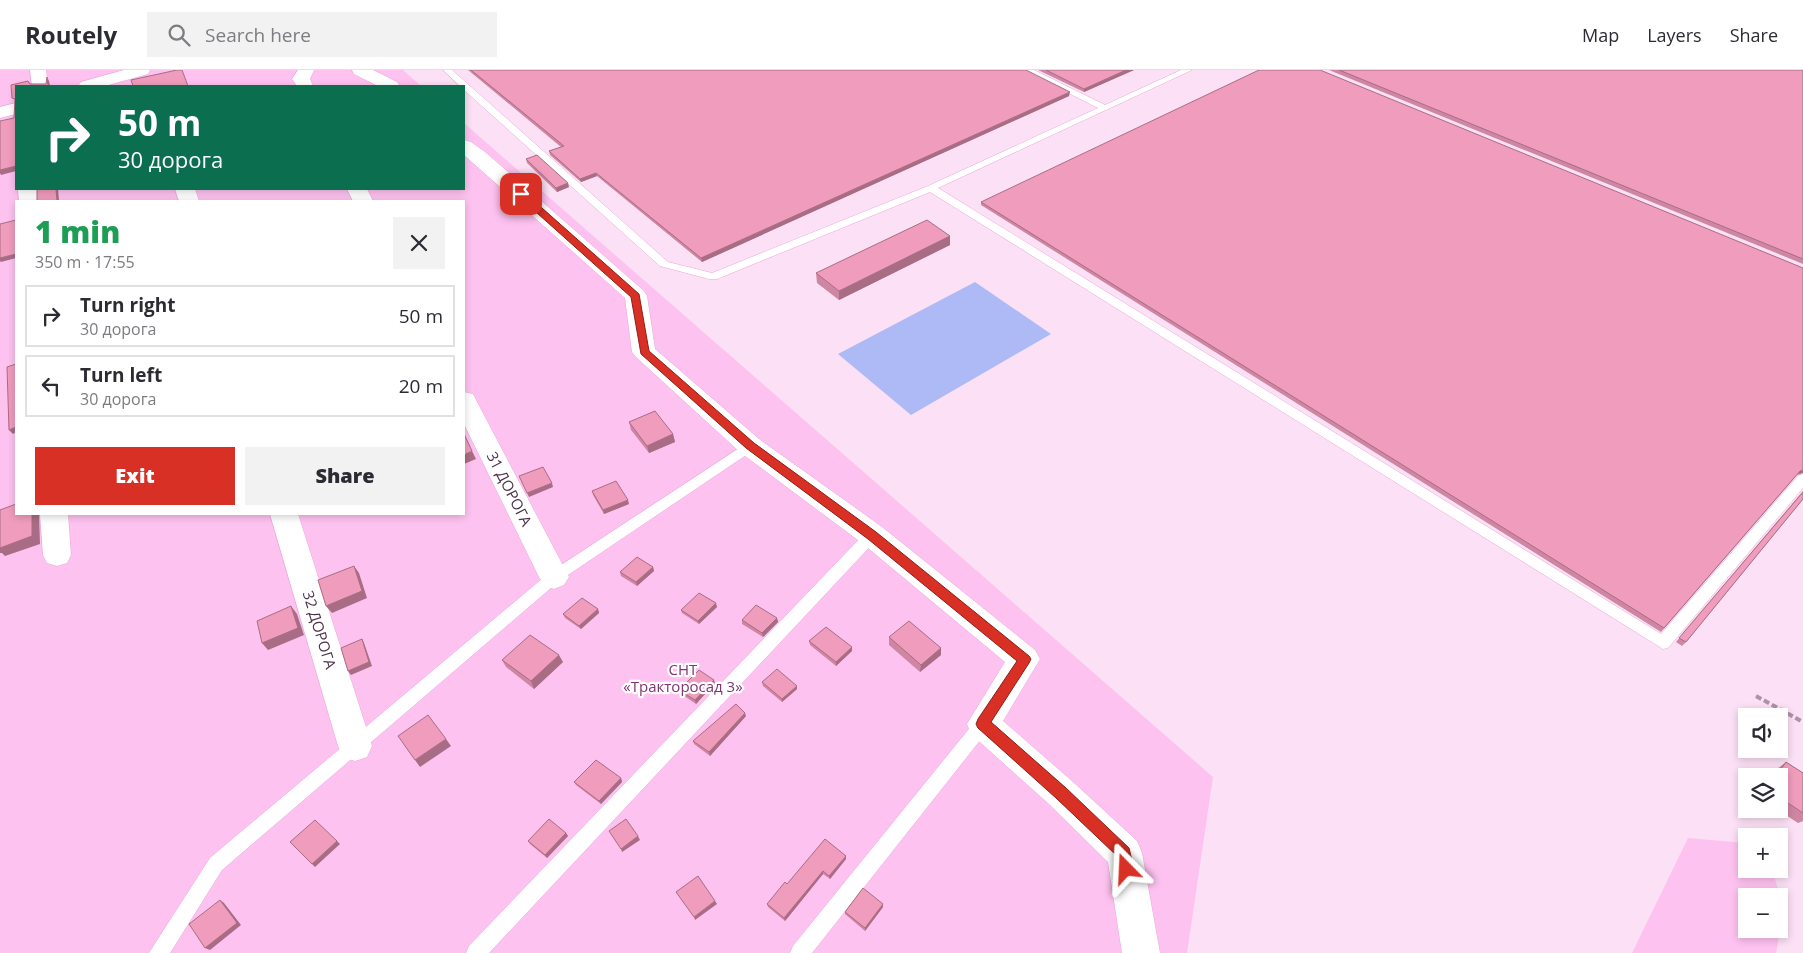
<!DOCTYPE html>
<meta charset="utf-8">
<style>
body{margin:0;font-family:"Open Sans",sans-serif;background:#f2f2f3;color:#2b2b33;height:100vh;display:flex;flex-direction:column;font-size:19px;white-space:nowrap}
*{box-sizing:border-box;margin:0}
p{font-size:16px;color:#7c7c81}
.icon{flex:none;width:28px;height:28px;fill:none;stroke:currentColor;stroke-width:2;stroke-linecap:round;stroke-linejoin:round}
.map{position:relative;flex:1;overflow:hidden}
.drawer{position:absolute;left:15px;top:130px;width:450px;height:315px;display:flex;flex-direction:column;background:#fff;border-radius:0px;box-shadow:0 2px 8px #0003}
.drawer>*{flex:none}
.top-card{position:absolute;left:15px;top:15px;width:450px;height:105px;border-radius:0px;box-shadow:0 2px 8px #0003;background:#0b6e4f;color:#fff;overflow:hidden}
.tools{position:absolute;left:1738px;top:638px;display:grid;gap:10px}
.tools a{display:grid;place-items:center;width:50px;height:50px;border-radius:0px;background:#fff;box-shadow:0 2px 8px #0003;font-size:25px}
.pin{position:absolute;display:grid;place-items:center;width:42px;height:42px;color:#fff;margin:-21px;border-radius:10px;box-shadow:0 2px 8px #0006}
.me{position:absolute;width:55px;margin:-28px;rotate:339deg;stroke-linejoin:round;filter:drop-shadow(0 0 4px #0008)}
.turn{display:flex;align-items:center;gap:18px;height:105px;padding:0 20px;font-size:22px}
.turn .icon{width:65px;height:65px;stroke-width:2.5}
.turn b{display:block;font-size:35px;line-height:42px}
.round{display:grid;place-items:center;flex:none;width:52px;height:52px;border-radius:0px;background:#f2f2f3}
.summary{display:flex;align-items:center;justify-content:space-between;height:85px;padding:0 20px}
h1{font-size:30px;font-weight:800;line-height:38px;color:#1e9e55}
.button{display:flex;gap:10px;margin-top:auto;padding:10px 20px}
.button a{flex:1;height:58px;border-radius:0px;background:#d93025;color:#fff;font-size:20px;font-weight:800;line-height:58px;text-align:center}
.button a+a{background:#f2f2f3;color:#2b2b33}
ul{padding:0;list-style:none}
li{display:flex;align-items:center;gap:15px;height:62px;margin:0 10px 8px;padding:0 10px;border:2px solid #e1e1e2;border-radius:0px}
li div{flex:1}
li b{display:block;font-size:19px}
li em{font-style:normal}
header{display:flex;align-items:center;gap:30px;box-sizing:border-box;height:70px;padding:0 25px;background:#fff;border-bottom:1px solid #e1e1e2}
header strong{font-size:24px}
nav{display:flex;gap:28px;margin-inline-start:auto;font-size:18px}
.search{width:350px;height:45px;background:#f2f2f3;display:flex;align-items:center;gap:12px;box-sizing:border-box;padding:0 18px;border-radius:0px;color:#7c7c81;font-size:19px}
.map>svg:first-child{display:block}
.green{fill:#fec2f0;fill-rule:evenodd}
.water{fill:#adbaf5}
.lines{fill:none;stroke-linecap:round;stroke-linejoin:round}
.service-casing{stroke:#e9a8db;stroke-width:1}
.minor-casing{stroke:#e9a8db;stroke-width:1}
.path{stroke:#ae93a8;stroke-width:4;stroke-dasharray:6 3;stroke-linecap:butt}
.service{fill:#fff;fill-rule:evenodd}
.minor{fill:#fff;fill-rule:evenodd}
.wall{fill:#ce86a3}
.shaded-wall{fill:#a86d84}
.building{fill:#f09cbd;stroke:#a86d84}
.route{fill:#d93025;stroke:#8d1f18}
.labels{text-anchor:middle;stroke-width:4.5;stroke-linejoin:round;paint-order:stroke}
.street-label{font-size:15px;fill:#4b3146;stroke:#fff}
.park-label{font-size:15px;fill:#823375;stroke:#fff}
</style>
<header>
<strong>Routely</strong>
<div class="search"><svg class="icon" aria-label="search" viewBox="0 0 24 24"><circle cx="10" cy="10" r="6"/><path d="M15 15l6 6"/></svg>Search here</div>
<nav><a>Map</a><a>Layers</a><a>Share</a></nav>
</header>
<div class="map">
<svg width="1803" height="883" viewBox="0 0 1803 883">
<rect width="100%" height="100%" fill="#fce0f5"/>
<path class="green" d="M0,0H403L421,16H16V119H464V53L1213,707L1187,883H0ZM16,131H464V444H16Z
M1688,768L1746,773V799H1772L1784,839L1776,883H1632ZM1746,826H1779V859H1746Z"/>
<path class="water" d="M975,212L1051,264L911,345L838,284Z"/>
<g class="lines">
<g class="service-casing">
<path id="service" d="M443,0H452L668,192L712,203L928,116L1098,38L1023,0H1034L1105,35L1181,0H1192L938,118L1661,564L1798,406L1803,404V418L1668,578L1663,579L930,122L717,209H709L660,196L464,20V16H460Z
M750,371L755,373L756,376L755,379L559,511L222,800L170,883H149L210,788L549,503Z
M872,460L877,461L879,465L877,469L489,883H466L469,876L867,461Z
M983,647L989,649L991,654L989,659L812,883H790L793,876L977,649Z"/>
</g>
<g class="minor-casing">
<path id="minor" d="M30,0H46L48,16H32Z
M124,0H150L148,4L105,16H78L81,12Z
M298,0H314L310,9L313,16H297L292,9Z
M352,0H373L397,12L400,16H378L354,4Z
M16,33V44L0,48V37Z
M464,70L471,72L485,82L644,221L647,226L655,279L759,369L882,457L1035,580L1040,589L1003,651L1073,712L1137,771L1142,783L1160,883H1122L1108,792L1049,734L971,664L967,654L1005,592L862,473L741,383L636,287L632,282L625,228L464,85Z
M18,119H38L39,131H19Z
M175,119H195L199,131H179Z
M347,119H367L373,131H353Z
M464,322L473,324L476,330L569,507L564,515L554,519L544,515L539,507L464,354Z
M40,444H68L71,485L67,493L57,496L47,493L43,485Z
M270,444H298L372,676L367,687L355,691L343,687L338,676Z"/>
</g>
<path class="path" d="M1756,626L1803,652"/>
<use href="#service" class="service"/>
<use href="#minor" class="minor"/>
</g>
<path class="wall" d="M468,0H1026L1069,26L702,192L597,106L581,112L550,85L549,81L561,77Z
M1038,0H1134L1084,22Z
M1329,0H1803V194Z
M526,89L569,117L557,122L527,93Z
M981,132L1797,405L1661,562L981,135Z
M950,166V175L839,230L817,213L816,203Z
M629,352L673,364L675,372L649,383L631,360Z
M592,421L629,434L604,444L593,425Z
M1803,421V429L1686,572L1682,576L1676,572Z
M653,497L654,501L637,516L621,506L620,502Z
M717,537L699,554L682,543L681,540Z
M598,539L599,543L581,559L565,548L563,544Z
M777,548L778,552L763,567L742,554V550Z
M889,567L941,578V585L920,602L889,575Z
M809,571L852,577V581L836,596L810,575Z
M502,590L563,592L534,619L506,597Z
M762,612L797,616V619L782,632L763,616Z
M715,613L696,634L680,623L679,620Z
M746,646L710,686L694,674L693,671Z
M1786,692L1803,703V751L1798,753L1777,739H1779V706H1771L1777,699Z
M621,708L622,712L601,734L576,715L574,712Z
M566,763L568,766L547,788L530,774L528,771Z
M846,789L830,809L823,804L785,851L768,837L767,834L787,814Z
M883,837L865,861L845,844V842Z"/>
<path class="shaded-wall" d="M1126,0H1134L1084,22V19Z
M47,7L49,11L50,16H48Z
M1070,22L1069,26L702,192L701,188Z
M16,96V101L1,105L0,103V100Z
M596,103L597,106L581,112L580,109Z
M568,113L569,117L557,122L556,118Z
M56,119H58L59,131H57Z
M950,166V175L839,230V221Z
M16,184V188L1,192L0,191V188Z
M16,357V362L13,364L9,360Z
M673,364L675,372L649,383L647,376Z
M472,381L476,389L464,394V385Z
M1803,400V403L1797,405L1800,401Z
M552,413L553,417L529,427L527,423Z
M628,430L629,434L604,444L603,440Z
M32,444H39L40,474L5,486L2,483H0V477Z
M354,496L359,503L367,528L332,543L326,536Z
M653,497L654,501L637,516L636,512Z
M716,533L717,537L699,554L698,551Z
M291,536L297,544L304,565L268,580L262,573Z
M598,539L599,543L581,559L579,556Z
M777,548L778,552L763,567L762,563Z
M362,569L364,573L372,596L351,605L348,601Z
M852,577V581L836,596V592Z
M941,578V585L920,602L921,595Z
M559,585L563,592L534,619L531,611Z
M714,610L715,613L696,634L695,630Z
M797,616V619L782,632V629Z
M745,643L746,646L710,686L709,682Z
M446,669L451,676L420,697L415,690Z
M621,708L622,712L601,734L599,731Z
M566,763L568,766L547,788L545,785Z
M638,766L640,770L622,782L621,779Z
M337,771L340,774L315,797L312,794Z
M846,786V789L830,809L829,806Z
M823,801V804L785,851L784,848Z
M220,830L224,833L241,855L210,880L205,878Z
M715,831L717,834L695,850L694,847Z
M883,834V837L865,861V858Z"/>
<path class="building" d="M177,0H182L188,16H133L131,10Z
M471,0H1026L1070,22L701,188L596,103L580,109L549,81L564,76Z
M1046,0H1126L1084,19Z
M1259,0H1320L1803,198V400L1800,401L1664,558L981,132Z
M1339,0H1803V189Z
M47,7L48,16H16V96L0,100V51L14,48L15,29L12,28L11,15L28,11L30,14H46Z
M537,85L568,113L556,118L526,89Z
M37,119H56L57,131H37Z
M16,150V184L0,188V154Z
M927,150L950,166L839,221L816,203Z
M16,294V357L9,360L7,297Z
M655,341L673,364L647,376L629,352Z
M464,364L472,381L464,385Z
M543,397L552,413L527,423L519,406Z
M616,411L628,430L603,440L592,421Z
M1803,422V429L1686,572L1679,568Z
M16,434V444H32V466L0,478V440Z
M637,487L653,497L636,512L620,502Z
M354,496L362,521L326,536L318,510Z
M699,523L716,533L698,551L681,540Z
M582,528L598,539L579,556L563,544Z
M756,535L777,548L762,563L742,550Z
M291,536L298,558L262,573L257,551Z
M909,551L941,578L921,595L889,567Z
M826,557L852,577L836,592L809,571Z
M530,565L559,585L531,611L502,590Z
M362,569L369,592L348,601L341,578Z
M777,599L797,616L782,629L762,612Z
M699,600L714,610L695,630L679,620Z
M736,634L745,643L709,682L693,671Z
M428,645L446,669L415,690L398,666Z
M596,690L621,708L599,731L574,712Z
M1786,692L1803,703V743L1779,727V706H1776Z
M549,749L566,763L545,785L528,771Z
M626,749L638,766L621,779L609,761Z
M315,750L337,771L312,794L290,772Z
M825,769L846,786L829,806L823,801L784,848L767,834L785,812L787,814Z
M698,806L715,831L694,847L676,822Z
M863,818L883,834L865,858L845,842Z
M220,830L237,853L205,878L189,854Z"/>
<path class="route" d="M518,122H524L639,224L649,281L754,373L876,462L1029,586L1031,589L1029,593L991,652L1066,718L1129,778L1134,799L1132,805L1126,807L1121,805L1117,786L1056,728L978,658L976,654L978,649L1017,591L868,469L746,378L641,284L631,227L518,126Z"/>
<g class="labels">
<g class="street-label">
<text transform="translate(509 419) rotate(63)" y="5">31 ДОРОГА</text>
<text transform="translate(319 560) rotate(73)" y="5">32 ДОРОГА</text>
</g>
<g class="park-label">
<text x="683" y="605">СНТ<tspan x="683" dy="17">«Тракторосад 3»</tspan></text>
</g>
</g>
</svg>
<div class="tools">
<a><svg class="icon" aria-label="sound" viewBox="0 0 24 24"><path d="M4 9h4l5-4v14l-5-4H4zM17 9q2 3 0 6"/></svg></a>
<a><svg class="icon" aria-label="layers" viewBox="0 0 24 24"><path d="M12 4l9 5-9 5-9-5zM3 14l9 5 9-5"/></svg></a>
<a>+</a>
<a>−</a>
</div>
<div class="pin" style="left:521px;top:124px;background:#d93025"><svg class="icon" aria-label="arrive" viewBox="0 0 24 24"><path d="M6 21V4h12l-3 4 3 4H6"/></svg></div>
<svg class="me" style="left:1126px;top:799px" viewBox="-20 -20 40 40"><path d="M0-17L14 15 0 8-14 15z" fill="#d93025" stroke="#fff" stroke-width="4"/></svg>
<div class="top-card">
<div class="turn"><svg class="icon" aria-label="right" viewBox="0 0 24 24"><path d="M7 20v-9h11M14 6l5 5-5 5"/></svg><div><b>50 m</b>30 дорога</div></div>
</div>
<section class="drawer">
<div class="summary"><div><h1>1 min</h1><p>350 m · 17:55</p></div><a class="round"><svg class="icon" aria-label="close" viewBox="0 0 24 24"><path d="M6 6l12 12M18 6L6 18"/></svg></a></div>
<ul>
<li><svg class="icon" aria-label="right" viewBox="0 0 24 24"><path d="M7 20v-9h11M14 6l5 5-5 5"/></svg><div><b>Turn right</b><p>30 дорога</p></div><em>50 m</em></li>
<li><svg class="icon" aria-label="left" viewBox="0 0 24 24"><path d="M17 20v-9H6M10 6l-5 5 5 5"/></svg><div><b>Turn left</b><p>30 дорога</p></div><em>20 m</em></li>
</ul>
<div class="button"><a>Exit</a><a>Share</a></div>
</section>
</div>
